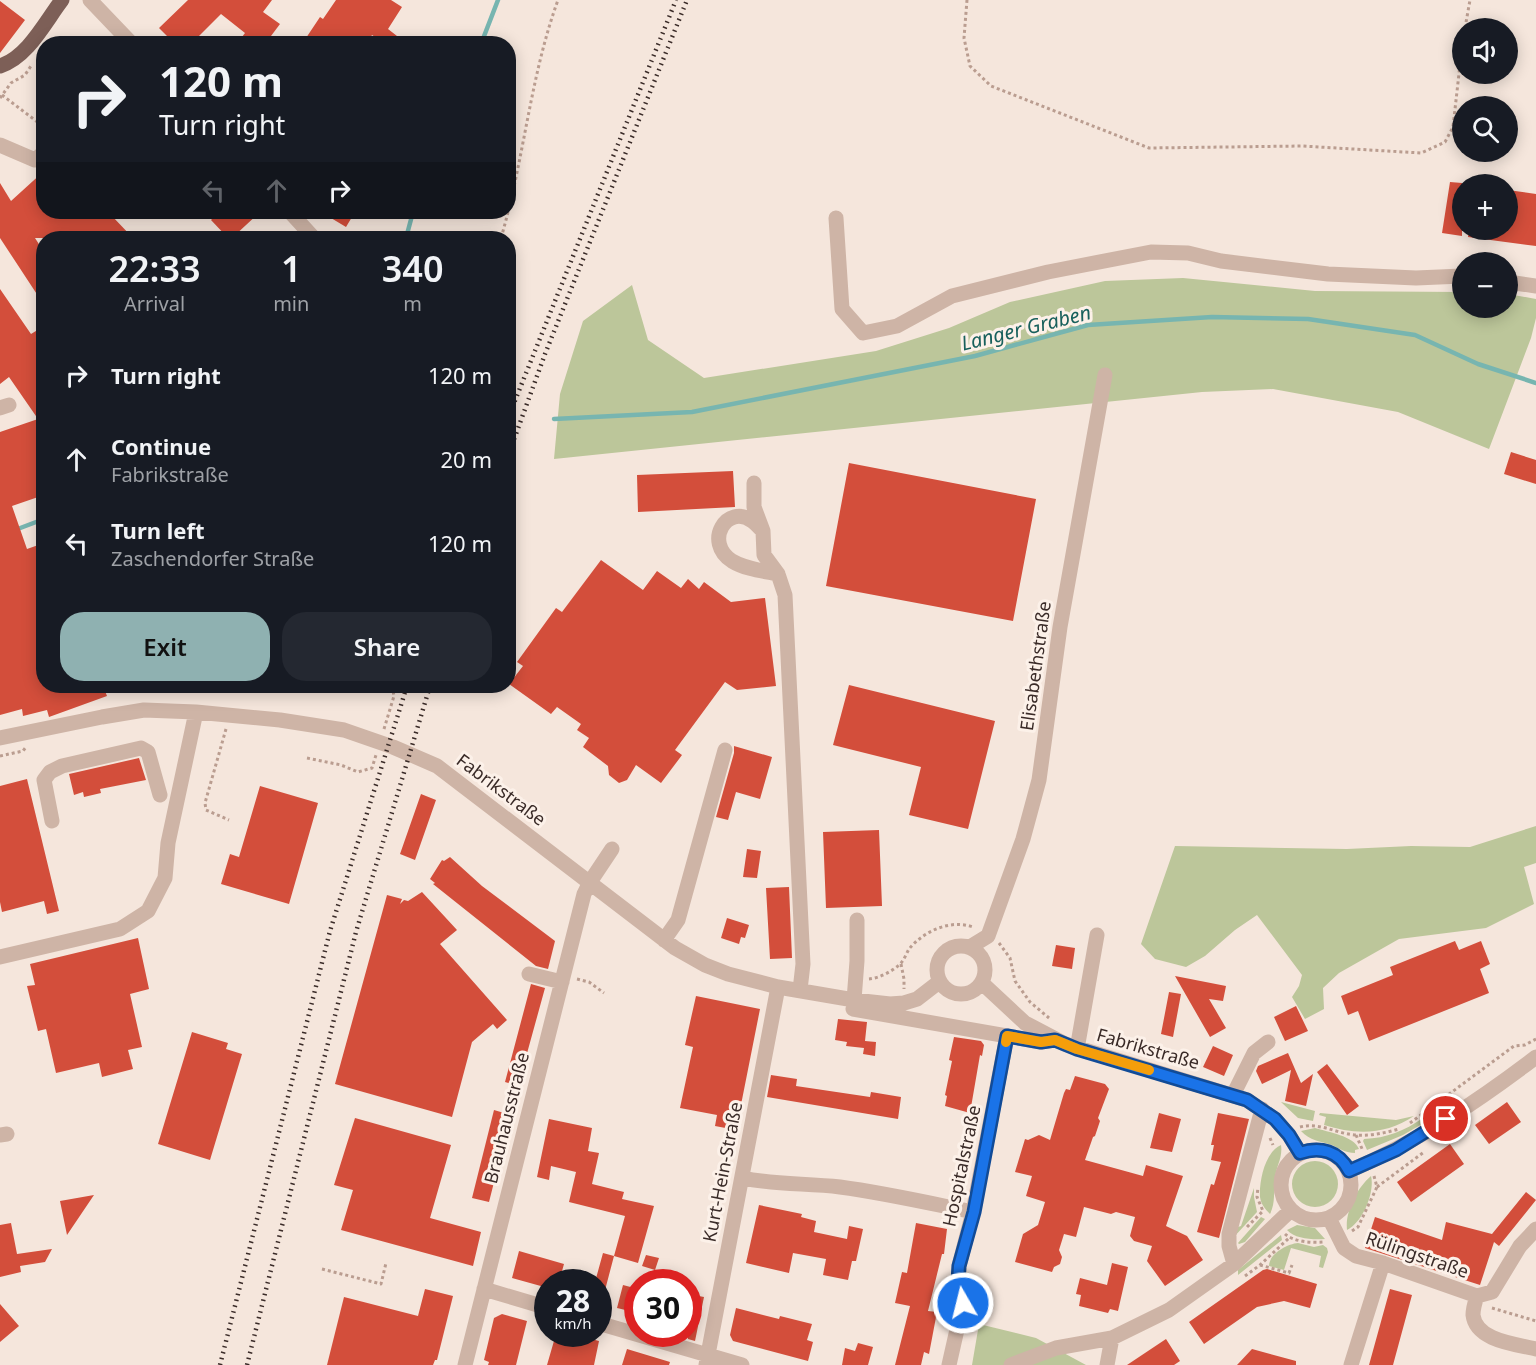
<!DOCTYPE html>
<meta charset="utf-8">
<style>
body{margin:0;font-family:"Noto Sans",sans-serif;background:#242831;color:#f1f3f6;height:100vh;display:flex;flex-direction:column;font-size:22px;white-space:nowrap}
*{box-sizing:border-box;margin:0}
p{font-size:20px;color:#9ea1a6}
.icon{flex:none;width:33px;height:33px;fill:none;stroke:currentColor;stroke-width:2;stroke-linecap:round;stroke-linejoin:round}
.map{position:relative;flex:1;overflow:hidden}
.drawer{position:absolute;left:36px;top:231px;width:480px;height:462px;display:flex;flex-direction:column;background:#171b24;border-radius:24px;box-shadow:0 3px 15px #0003}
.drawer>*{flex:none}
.banner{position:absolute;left:36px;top:36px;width:480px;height:183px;border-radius:24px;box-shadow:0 3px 15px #0003;background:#171b24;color:#f1f3f6;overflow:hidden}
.tools{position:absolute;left:1452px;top:18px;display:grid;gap:12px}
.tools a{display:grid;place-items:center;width:66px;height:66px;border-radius:50%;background:#171b24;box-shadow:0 3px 15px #0003;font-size:30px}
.speed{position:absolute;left:534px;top:1269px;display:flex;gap:12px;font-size:30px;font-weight:700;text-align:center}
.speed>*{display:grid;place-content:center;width:78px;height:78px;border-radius:50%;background:#171b24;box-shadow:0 3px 15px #0003;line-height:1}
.speed small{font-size:15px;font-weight:400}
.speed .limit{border:9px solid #d22;background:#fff;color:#111}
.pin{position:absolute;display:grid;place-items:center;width:51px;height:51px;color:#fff;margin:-26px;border:3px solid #fff;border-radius:50%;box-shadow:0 2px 6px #0007}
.me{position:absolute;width:66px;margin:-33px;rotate:352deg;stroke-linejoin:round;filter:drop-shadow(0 0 4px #0008)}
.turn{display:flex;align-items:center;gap:21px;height:126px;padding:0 24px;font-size:27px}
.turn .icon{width:78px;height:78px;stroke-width:2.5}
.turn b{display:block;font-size:42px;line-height:51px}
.lanes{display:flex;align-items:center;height:57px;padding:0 24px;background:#0003;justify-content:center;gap:30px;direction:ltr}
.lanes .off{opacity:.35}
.eta{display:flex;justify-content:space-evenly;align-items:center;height:102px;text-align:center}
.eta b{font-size:36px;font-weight:600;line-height:42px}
.button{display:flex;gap:12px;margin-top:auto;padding:12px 24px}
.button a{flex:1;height:69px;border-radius:24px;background:#8fb1b1;color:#111;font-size:24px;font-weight:600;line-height:69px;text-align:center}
.button a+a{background:#242831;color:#f1f3f6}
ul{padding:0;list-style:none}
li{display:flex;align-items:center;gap:18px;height:84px;padding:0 24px}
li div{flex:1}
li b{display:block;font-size:22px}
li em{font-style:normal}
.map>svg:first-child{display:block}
.green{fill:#bcc69a}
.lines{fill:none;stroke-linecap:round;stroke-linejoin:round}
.stream{stroke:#77b5b0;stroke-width:4.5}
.building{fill:#d34e3b}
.path{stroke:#ba9d90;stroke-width:3;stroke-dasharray:3 3;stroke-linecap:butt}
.minor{stroke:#ceb4a6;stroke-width:15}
.major{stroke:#7d5f57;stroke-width:15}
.rail{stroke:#3a2b28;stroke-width:4.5;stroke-dasharray:1.5 4.5;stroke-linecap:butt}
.route-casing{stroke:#114b97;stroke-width:15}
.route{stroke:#1a73e8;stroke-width:10}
.slow{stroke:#f59e0b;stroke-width:10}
.labels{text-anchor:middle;stroke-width:6;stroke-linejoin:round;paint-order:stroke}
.street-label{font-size:18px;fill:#3a2b28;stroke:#fcf1e9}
.water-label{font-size:20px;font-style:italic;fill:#18605c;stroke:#fcf1e9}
</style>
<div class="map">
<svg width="1536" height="1365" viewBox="0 0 1536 1365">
<rect width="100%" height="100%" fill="#f5e6dc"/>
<path class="green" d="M1183,278L1315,291L1462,292V308H1508V294L1536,299V318L1531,338L1489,449L1398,412L1273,389L1202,392L554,459L560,394L583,321L632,285L648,340L704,378L876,351L949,328L1010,302L1105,281Z
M1536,826V863L1524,867L1534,904L1486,928L1399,939L1339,973L1323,988L1324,1009L1305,1019L1292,997L1299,986L1302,975L1257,915L1235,930L1205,956L1186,967L1155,959L1141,944L1175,846L1347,849L1411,846L1470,847Z
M1281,1102L1315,1111L1313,1121L1298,1118Z
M1320,1113L1396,1120L1414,1116C1386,1135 1356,1135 1324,1125L1326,1117L1319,1115Z
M1423,1118L1422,1124L1403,1135L1367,1150L1363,1141L1364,1139C1387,1138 1404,1131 1423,1118Z
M1315,1128C1328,1132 1354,1136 1359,1149L1355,1150V1153C1346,1153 1340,1149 1332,1145C1320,1141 1310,1141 1301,1131Z
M1281,1145C1283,1158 1276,1166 1275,1179C1273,1192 1276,1202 1270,1214C1265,1209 1261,1204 1260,1197C1259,1181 1265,1152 1281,1145Z
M1292 1184a23 23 0 1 1 46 0a23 23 0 1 1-46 0Z
M1371,1176C1375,1192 1363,1222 1347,1230C1345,1211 1357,1188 1371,1176Z
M1254,1188V1197L1257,1212L1233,1238L1235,1228L1241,1226Z
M1261,1217L1265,1219L1245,1242L1239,1244L1238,1243Z
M1297,1225L1315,1228L1325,1239C1313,1240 1295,1239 1287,1230Z
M1281,1235L1282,1240L1238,1275V1270Z
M1298,1243L1314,1247L1323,1245L1327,1248L1328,1252L1323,1268L1319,1267L1321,1256L1291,1248L1284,1270L1269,1266C1269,1254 1287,1244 1298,1243Z
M979,1324L1036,1338L1086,1365H972Z"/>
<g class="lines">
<path class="stream" d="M481,44L498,0
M406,238L413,212
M554,419L692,412L975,356L1088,325L1212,317L1308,319L1415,335L1478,364L1536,383
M15,530L44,519"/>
</g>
<path class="building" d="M188,0H272L263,12L280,24L265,44H250L242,37L245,33L221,14L191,44H175L159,28Z
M336,0H391L402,7L388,29L397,36L392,44H386L372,35L367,44H302L320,17L323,19Z
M0,1L25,20L0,53Z
M44,171V212H102L108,218L111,215L133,238H35L44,252V305L0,238V183L11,201Z
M1450,182L1462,183V236L1442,233Z
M1508,190L1536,194V246L1468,237L1469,230H1508Z
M206,212H260L232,238H228L211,220L213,218Z
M321,212H355L346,227Z
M0,289L31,334L44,326V376L36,381L44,391V495L12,506L27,549L44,543V686H103L107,696L49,717L47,710L23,716L22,709L0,715V432L38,419L9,377L0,384Z
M1511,452L1536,460V484L1504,474Z
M849,463L1036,499L1013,621L826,586Z
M733,471L735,507L638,512L637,475Z
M601,560L643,590L657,571L681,588L688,579L699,589L704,582L731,602L765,598L776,686L737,690L725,682L675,750L682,755L661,783L636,765L627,780L619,783L609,775L608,766L583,747L589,738L577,730L581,724L557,707L551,714L509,684L523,666L517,662L556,608L562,612Z
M849,685L995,721L968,829L909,815L921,767L833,745Z
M734,746L772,757L760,799L736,792L728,820L716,817L734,753Z
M139,758L146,780L100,789L101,793L84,797L83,792L74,795L69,774Z
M27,779L59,911L47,914L44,901L2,912L0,902V786Z
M260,786L318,803L289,904L221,884L230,854L239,857Z
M421,794L436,800L415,860L400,854Z
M879,830L882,906L826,908L823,832Z
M747,849L761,851L757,878L743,877Z
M450,857L482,886L555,941L548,969L536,966L433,884L435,883L430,879L442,860L444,861Z
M789,887L792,958L770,959L766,888Z
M422,892L457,930L440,944L507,1020L497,1029L493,1024L472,1042L452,1117L335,1084L387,895L402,899L400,904L404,900L408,901Z
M727,918L749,925L745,938L741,937L739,944L721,938Z
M138,938L149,989L130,994L142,1047L128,1050L133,1069L102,1077L99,1063L56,1073L46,1029L38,1031L27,986L35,985L30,964Z
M1455,941L1459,950L1481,941L1490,964L1480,969L1489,993L1369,1041L1358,1011L1348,1015L1341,996L1393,975L1390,967Z
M1056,945L1075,948L1072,969L1052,966Z
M1175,976L1226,986L1223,1001L1209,999L1226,1028L1210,1037Z
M531,984L545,988L518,1086L505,1082Z
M1169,992L1181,994L1173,1037L1161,1034Z
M696,996L760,1009L736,1130L715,1126L717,1115L680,1108L693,1047L685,1045Z
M1296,1006L1308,1031L1285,1041L1274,1017Z
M838,1019L867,1022L865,1041L876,1042L875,1056L863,1054L864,1048L846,1046L847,1042L835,1040Z
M192,1032L228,1043L226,1049L242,1054L210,1160L158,1144Z
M954,1037L981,1041L984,1045L982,1056L980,1055L970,1113L945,1106L947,1096L945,1095L952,1061L949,1060Z
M1213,1046L1233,1055L1224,1076L1203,1067Z
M1288,1053L1301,1083L1313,1074L1306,1106L1285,1101L1291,1070L1262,1084L1256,1071L1258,1066Z
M1327,1064L1359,1106L1347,1115L1317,1072Z
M771,1075L797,1079L796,1086L870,1097L871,1092L901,1097L898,1119L767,1097Z
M1075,1076L1105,1084L1109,1089L1098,1118L1100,1121L1095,1136L1093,1137L1085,1160L1143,1176L1146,1165L1183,1176L1166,1226L1187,1236L1203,1260L1165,1286L1147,1261L1152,1246L1134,1241L1130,1236L1135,1217L1116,1212L1111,1214L1084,1207L1076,1237L1064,1234L1059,1250L1062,1257L1060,1264L1054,1267L1052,1272L1015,1262L1023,1234L1038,1225L1045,1202L1026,1196L1032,1176L1015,1172L1025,1139L1028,1140L1039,1135L1050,1140L1064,1093L1066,1089L1070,1090Z
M1507,1102L1521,1122L1489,1144L1475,1125Z
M494,1110L511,1115L489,1202L472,1198Z
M1159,1113L1181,1119L1172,1152L1150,1148Z
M1218,1113L1249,1119L1219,1238L1197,1232L1211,1184L1214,1185L1221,1162L1211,1160L1214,1145H1211Z
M355,1118L451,1145L430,1218L481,1232L473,1266L341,1230L353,1190L334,1185Z
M549,1119L592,1128L588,1151L599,1153L592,1184L624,1192L622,1199L654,1206L638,1263L614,1256L625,1216L569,1202L576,1172L551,1166L549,1180L537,1177Z
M1450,1144L1464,1164L1411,1202L1397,1182Z
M1526,1192L1536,1200L1499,1246L1494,1242L1480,1285L1365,1248L1375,1217L1442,1240L1446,1222L1492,1234Z
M94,1195L67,1235L60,1201Z
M759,1205L802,1214L801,1217L816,1221L814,1232L847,1239L849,1226L863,1229L856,1261H852L848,1280L823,1275L826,1259L793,1253L789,1273L746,1263Z
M11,1223L17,1254L52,1249L45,1262L20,1266L21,1272L0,1277V1225Z
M916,1223L947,1229L944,1254H942L928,1311L937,1312L929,1354L924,1352L921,1365H895L910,1306L895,1303L902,1272L907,1273Z
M519,1251L564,1264L559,1282H548V1288L512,1278Z
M603,1253L614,1256L604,1294L598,1292V1282H595Z
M646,1255L659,1258L655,1270L642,1266Z
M1112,1263L1128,1267L1118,1311L1110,1309L1108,1313L1079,1306L1081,1295L1076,1294L1080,1278L1107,1285Z
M1267,1269L1317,1284L1310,1308L1284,1301L1257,1307L1204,1344L1189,1322L1263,1270Z
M623,1285L638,1289V1313L617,1308Z
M425,1289L453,1296L437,1360H435L433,1365H327L344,1297L418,1316Z
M1390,1289L1412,1295L1393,1365H1369Z
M688,1294L704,1297L695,1341L688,1339Z
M0,1304L19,1326L0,1342Z
M736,1308L779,1319L780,1316L812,1324L807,1340L813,1342L808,1361L733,1341L730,1335Z
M502,1314L527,1321L516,1365H488L489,1362L484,1360L494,1318Z
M556,1334H573L599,1341L594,1365H547Z
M1166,1339L1180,1361L1174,1365H1127Z
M858,1343L873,1347L868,1365H842L845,1348L855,1351Z
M627,1349L670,1362L669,1365H622Z
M1252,1349L1296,1361V1365H1237Z"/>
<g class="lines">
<path class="path" d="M967,0L964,38L970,66L991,86L1149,148L1302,146L1421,153L1445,142L1453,127L1462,47
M1465,28L1470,0
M2,95L44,127
M0,98L11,83L25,75L31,66
M501,238C524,160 530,77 558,0
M226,729L205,803L206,810L229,820
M384,729L394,696L392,686
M0,756L23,751L26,747
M307,758L341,765L358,772L372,768L376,755
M999,943L1010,958L1015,981L1030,1002L1049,1018
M901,964L904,979V989
M577,979L589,982L604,993
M869,979C879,978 891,972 899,965C904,961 906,954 909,949C924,931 950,919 973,927
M1410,1123L1514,1046L1525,1045L1536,1039
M1300,1127C1320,1122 1337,1134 1356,1135C1371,1136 1385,1133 1399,1129
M1356,1135L1363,1151
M1270,1138L1273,1145
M1377,1187L1424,1152
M1247,1227L1263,1211L1257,1197L1258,1187
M1352,1231L1358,1227L1377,1187L1374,1176
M1285,1234C1294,1242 1312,1243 1324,1242
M1260,1265L1289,1273L1292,1265
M322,1269L381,1284L386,1263
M1245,1276L1260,1265L1289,1238
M1492,1308L1536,1321"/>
<path class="minor" d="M90,0L132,44
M0,145L35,160L44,152
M290,212L312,236L311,238
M836,218L842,309L863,333L897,326L952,296L1048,272L1151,252L1188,253L1221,261L1328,274L1416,278L1462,276
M1508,282L1536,286
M0,408L9,405
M754,483V507L763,531L764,555L778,574L785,595L803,964L800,990
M763,531C759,528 756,523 752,521C727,503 703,542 732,561C745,569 763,571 778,574
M0,738L102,717L144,710L196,712L280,720L344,730L393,747L437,766L675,948L705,965L728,974L778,987L854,1000L890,1004L904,1003L917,999L939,982
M52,821L44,780L50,772L62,766L141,748L148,752L160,795
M664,940L678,920L725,750
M937 970a24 24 0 1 1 48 0a24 24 0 1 1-48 0Z
M970,947L988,936L1023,839L1039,780L1060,627L1105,375
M0,957L120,929L148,911L165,878L168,843L196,712
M529,974L562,982
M982,983L1025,1023L1065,1044L1247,1100L1275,1119L1289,1135L1300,1153
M854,1000L857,961V920
M853,1009L1041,1042L1054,1040
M1077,1049L1097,935
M1233,1095L1254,1053L1268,1042
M0,1135L7,1134
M1281 1185a35 35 0 1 1 70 0a35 35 0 1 1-70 0Z
M1349,1171C1416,1143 1478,1101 1536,1057
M743,1178C775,1185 807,1183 840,1187C885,1193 929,1203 973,1212
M1329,1218L1344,1248L1356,1256L1383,1263L1477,1296
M1234,1264L1229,1246V1234L1262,1109
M484,1289L548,1308
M1477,1296C1475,1302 1473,1309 1473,1315C1476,1341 1516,1344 1536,1349
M1477,1296L1492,1292L1520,1246L1536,1229
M598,1323L742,1365
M465,1365L584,894L590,882L612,849
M706,1365L778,987
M949,1365L963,1303L959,1281V1266L973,1212L1007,1036
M1011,1365L1056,1348L1112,1338L1169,1310L1234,1264L1291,1210
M1107,1365L1112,1338
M1351,1365L1383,1263"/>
<path class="major" d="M0,66C28,57 45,22 62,0"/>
<path class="rail" d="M508,418L676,0
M508,456L545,354L687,0
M220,1365L330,931L407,686
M247,1365L356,932L430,686"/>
</g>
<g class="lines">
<g class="route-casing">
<path id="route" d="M963,1303L958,1281L959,1266L974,1212L1007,1036L1041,1042L1055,1040L1077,1049L1247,1100L1275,1119L1289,1135L1300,1153C1320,1146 1339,1151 1349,1171L1396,1150L1446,1119"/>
</g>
<use href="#route" class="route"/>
<path class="slow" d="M1006,1042L1007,1036L1041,1042L1055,1040L1077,1049L1149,1070"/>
</g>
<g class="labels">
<g class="street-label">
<text transform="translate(1036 666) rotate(-82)" y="6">Elisabethstraße</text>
<text transform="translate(501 790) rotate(37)" y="6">Fabrikstraße</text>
<text transform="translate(1148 1049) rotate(16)" y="6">Fabrikstraße</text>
<text transform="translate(507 1118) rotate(-76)" y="6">Brauhausstraße</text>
<text transform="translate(962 1166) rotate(-78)" y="6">Hospitalstraße</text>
<text transform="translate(723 1172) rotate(-79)" y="6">Kurt-Hein-Straße</text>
<text transform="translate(1417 1255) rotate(19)" y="6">Rülingstraße</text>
</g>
<g class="water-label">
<text transform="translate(1026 328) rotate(-14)" y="7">Langer Graben</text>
</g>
</g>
</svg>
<div class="tools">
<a><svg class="icon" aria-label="sound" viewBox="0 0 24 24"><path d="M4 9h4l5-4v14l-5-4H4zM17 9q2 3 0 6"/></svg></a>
<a><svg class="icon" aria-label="search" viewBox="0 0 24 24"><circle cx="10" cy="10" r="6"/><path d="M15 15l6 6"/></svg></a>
<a>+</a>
<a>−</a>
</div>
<div class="speed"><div>28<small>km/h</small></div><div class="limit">30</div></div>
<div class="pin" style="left:1446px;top:1119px;background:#d93025"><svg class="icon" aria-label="arrive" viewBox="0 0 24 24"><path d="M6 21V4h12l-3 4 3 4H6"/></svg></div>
<svg class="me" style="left:963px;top:1303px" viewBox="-20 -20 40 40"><circle r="17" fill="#1a73e8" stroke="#fff" stroke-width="3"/><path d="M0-11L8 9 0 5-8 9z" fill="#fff"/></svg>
<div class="banner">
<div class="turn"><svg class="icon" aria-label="right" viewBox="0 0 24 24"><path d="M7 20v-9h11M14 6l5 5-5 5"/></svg><div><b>120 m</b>Turn right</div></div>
<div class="lanes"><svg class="icon off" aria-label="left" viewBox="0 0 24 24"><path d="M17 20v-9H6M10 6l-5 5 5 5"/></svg><svg class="icon off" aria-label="ahead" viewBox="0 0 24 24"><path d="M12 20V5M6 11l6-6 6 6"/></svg><svg class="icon" aria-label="right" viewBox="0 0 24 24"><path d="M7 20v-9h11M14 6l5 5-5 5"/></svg></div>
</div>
<section class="drawer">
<div class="eta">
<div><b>22:33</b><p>Arrival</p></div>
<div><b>1</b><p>min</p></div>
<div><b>340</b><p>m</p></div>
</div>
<ul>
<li><svg class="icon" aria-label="right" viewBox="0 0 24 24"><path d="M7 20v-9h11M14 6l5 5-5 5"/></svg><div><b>Turn right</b></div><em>120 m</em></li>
<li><svg class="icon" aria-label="ahead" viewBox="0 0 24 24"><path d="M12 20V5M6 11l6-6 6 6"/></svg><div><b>Continue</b><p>Fabrikstraße</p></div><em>20 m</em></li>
<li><svg class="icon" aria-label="left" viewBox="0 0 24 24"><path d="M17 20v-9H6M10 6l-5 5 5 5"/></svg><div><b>Turn left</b><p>Zaschendorfer Straße</p></div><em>120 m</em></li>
</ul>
<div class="button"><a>Exit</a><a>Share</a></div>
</section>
</div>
